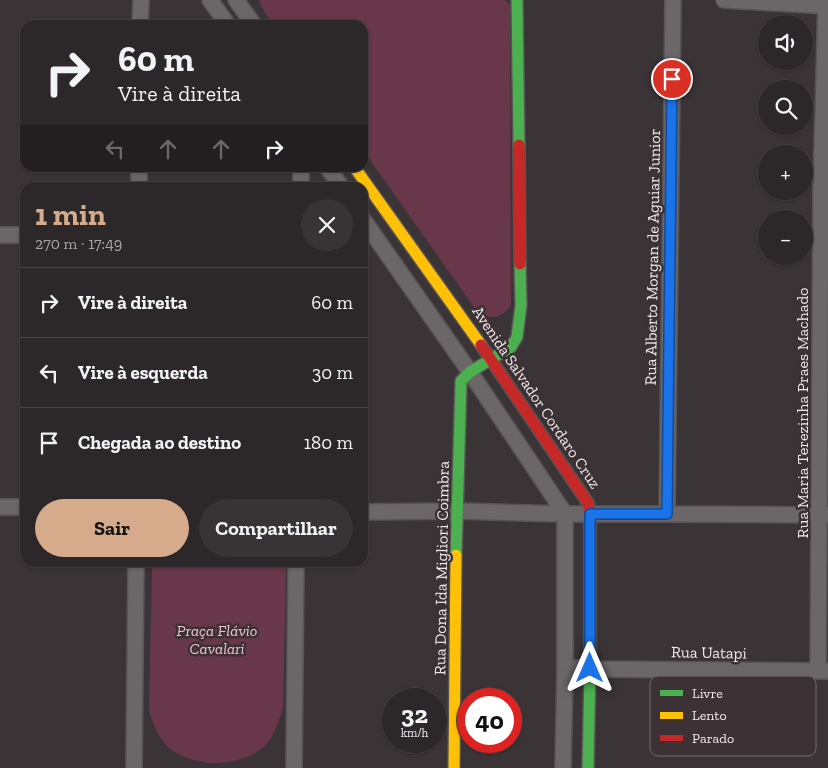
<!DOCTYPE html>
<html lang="pt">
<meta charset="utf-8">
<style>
body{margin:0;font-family:"Zilla Slab",serif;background:#383334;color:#f1f3f6;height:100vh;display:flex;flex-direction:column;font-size:19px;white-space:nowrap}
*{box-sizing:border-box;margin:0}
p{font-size:16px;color:#a6a5a8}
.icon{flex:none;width:28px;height:28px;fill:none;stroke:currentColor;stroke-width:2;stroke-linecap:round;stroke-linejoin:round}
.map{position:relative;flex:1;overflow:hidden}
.details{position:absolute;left:20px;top:182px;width:348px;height:385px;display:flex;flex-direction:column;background:#2c2728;border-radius:15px;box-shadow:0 1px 4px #0004,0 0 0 1px #484445}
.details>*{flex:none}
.banner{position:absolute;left:20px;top:20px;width:348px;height:152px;border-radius:15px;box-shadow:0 1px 4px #0004,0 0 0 1px #484445;background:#2c2728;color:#f1f3f6;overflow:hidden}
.fabs{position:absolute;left:758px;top:15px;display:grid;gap:10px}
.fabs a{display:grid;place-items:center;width:55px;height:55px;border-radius:50%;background:#2c2728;box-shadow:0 1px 4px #0004,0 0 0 1px #484445;font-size:25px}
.speed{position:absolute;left:382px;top:688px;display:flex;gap:10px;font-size:25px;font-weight:700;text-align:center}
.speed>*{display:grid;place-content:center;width:65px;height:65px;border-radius:50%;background:#2c2728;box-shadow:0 1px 4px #0004,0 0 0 1px #484445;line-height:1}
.speed small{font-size:12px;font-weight:400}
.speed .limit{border:8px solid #d22;background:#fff;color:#111}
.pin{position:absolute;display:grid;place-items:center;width:42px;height:42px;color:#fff;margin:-21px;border:2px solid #fff;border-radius:50%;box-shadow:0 1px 5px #0007}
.me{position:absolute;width:55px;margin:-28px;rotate:0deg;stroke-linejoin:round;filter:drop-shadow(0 0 4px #0008)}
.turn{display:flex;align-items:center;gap:18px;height:105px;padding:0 15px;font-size:22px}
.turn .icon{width:65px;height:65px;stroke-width:2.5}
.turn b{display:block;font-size:35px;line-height:42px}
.lanes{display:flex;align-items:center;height:48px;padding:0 15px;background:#0003;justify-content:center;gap:25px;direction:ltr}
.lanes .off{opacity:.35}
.round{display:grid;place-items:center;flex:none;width:52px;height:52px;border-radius:26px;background:#383334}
.head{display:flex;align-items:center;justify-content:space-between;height:85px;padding:0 15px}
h1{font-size:30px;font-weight:700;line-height:38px;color:#d6ab8b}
.cta{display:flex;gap:10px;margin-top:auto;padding:10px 15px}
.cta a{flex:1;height:58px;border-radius:30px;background:#d6ab8b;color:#111;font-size:20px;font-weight:700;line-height:58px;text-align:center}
.cta a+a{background:#383334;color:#f1f3f6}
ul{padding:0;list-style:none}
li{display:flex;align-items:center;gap:15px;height:70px;padding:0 15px;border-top:1px solid #484445}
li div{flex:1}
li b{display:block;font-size:19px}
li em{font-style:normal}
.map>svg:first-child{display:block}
.green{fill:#683749}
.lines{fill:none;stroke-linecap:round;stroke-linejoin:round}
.street-casing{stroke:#575254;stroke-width:18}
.fast-casing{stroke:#575254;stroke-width:14}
.slow-casing{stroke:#575254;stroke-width:14}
.jam-casing{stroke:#575254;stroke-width:14}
.street{stroke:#6b6667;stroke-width:15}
.fast{stroke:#4caf50;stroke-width:11}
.slow{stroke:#ffc107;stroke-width:11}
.jam{stroke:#c62828;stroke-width:11}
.route-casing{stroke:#114b97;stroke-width:12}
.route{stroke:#1a73e8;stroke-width:9}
.labels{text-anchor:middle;stroke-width:5;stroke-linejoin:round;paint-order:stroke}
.street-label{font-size:16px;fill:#f0e9eb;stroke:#3c3235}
.park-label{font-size:16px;font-style:italic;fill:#f3c0d0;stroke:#3c3235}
.key{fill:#3c3235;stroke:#72696c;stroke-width:1}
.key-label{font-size:14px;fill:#f0e9eb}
</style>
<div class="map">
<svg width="828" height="768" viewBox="0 0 828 768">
<rect width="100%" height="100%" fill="#3a3436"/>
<path class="green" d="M259,0H505L510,5L511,304C505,317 491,321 478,313L363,150L362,25H274L262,8Z
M154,563L283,562L286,569L283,709C278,723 274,737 264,747C238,768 195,768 169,748C158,738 153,724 149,711L152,568Z"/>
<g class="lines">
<g class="street-casing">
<path id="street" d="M210,0L228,25
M236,0L254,25
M724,0L828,6
M140,25L141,0
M328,168L342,188
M139,188V168
M301,188V168
M362,218L470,372L565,514V667L563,768
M0,235H25
M0,507H25
M362,512L457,511L565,514H667L827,515
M667,514L673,0
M565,667L590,669L827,671
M818,671L821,188L826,0
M134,768L136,562
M294,768L296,562"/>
</g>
<g class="fast-casing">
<path id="fast" d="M517,0L519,145
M456,555L461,381L470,372L511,347L517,337L521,305L520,264
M588,768L590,669V563"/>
</g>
<g class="slow-casing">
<path id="slow" d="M355,168L481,345
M454,768L456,555"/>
</g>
<g class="jam-casing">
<path id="jam" d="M519,145L520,264
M481,345L588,503L590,514V563"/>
</g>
<use href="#street" class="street"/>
<use href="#fast" class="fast"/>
<use href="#slow" class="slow"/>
<use href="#jam" class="jam"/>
</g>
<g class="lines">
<g class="route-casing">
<path id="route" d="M590,668V514H667L672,79"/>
</g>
<use href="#route" class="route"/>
</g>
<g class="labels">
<g class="street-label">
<text transform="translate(652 257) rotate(-89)" y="6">Rua Alberto Morgan de Aguiar Junior</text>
<text transform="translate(537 397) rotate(56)" y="6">Avenida Salvador Cordaro Cruz</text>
<text transform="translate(802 413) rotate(-90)" y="6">Rua Maria Terezinha Praes Machado</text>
<text transform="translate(441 568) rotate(-89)" y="6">Rua Dona Ida Migliori Coimbra</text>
<text transform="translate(709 652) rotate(1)" y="6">Rua Uatapi</text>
</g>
<g class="park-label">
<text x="217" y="636">Praça Flávio<tspan x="217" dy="18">Cavalari</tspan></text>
</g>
</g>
<rect x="650" y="676" width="166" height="80" rx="8" class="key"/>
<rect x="660" y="690" width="23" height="6" fill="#4caf50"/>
<rect x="660" y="712" width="23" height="7" fill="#ffc107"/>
<rect x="660" y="735" width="23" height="6" fill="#c62828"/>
<g class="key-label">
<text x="692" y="698">Livre</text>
<text x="692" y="720">Lento</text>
<text x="692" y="743">Parado</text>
</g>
</svg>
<div class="fabs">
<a><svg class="icon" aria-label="sound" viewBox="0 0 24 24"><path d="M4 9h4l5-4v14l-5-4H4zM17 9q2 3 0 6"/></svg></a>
<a><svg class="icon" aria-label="search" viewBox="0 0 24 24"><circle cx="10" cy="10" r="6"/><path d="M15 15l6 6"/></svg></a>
<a>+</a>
<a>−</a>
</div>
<div class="speed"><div>32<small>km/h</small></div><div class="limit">40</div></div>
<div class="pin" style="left:672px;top:79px;background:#d93025"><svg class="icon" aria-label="arrive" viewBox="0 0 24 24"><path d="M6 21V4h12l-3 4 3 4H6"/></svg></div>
<svg class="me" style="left:590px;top:668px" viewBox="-20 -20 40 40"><path d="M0-17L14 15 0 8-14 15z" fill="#1a73e8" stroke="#fff" stroke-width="4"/></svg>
<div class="banner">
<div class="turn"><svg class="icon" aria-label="right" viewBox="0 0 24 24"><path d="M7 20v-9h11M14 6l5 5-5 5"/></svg><div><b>60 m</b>Vire à direita</div></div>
<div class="lanes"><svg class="icon off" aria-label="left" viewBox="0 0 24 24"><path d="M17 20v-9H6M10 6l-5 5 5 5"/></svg><svg class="icon off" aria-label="ahead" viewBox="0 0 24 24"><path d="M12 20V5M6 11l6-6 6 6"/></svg><svg class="icon off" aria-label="ahead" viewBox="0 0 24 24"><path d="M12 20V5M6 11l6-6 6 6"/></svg><svg class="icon" aria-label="right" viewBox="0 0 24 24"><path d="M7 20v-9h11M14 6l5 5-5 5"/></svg></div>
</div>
<section class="details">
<div class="head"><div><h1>1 min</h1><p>270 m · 17:49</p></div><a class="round"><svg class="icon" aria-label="close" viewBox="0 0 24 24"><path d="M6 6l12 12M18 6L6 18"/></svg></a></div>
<ul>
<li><svg class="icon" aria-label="right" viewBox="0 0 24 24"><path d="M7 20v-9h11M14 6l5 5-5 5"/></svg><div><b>Vire à direita</b></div><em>60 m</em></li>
<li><svg class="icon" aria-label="left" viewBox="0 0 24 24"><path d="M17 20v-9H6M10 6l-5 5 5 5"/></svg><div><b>Vire à esquerda</b></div><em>30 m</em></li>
<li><svg class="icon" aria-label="arrive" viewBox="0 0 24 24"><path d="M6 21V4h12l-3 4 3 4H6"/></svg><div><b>Chegada ao destino</b></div><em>180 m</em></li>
</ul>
<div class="cta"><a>Sair</a><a>Compartilhar</a></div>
</section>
</div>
